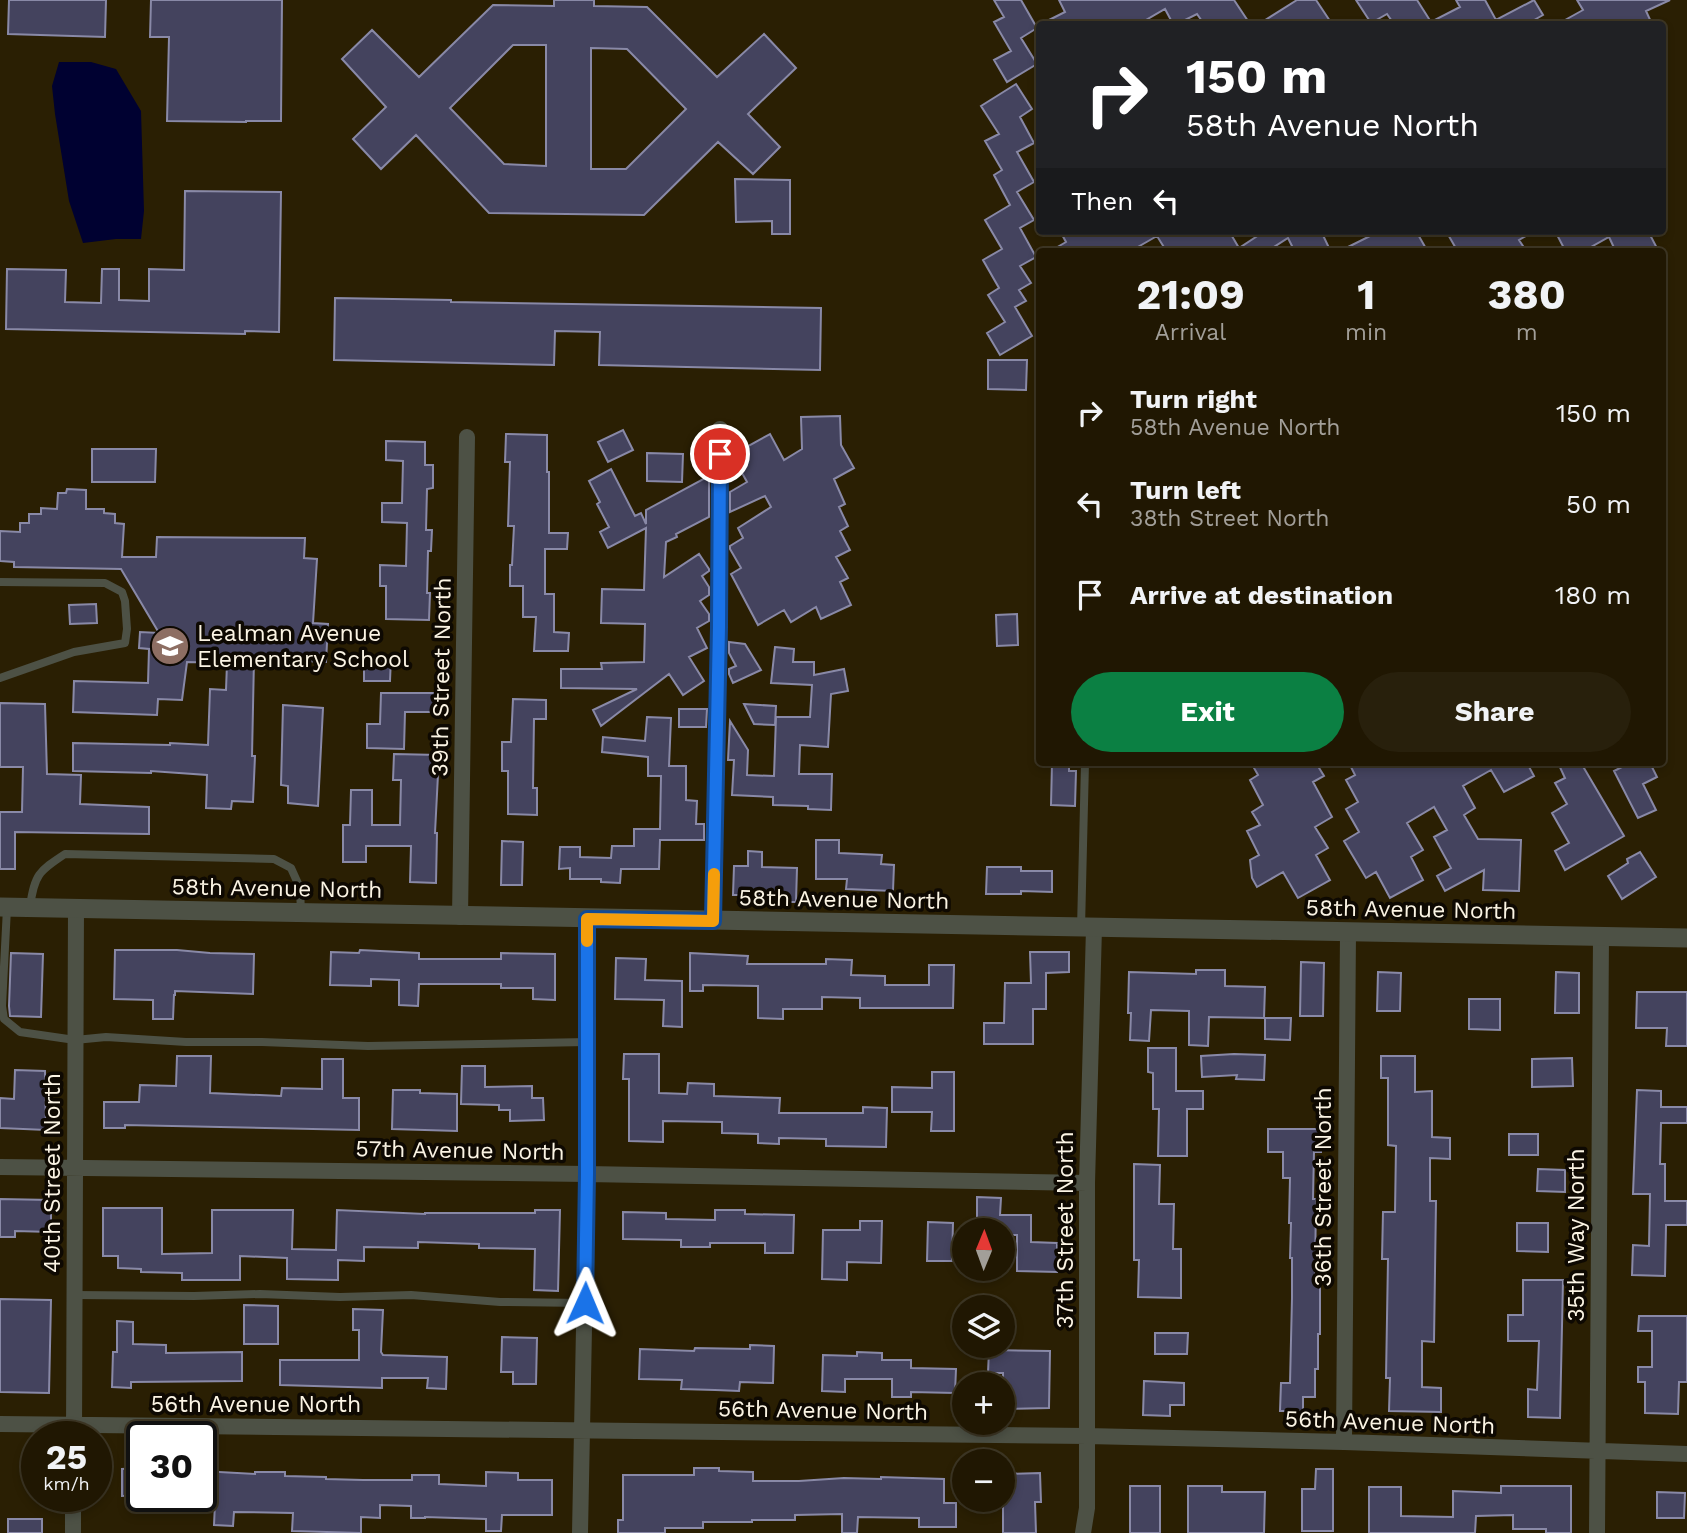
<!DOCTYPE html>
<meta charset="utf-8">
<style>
body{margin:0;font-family:"Work Sans",sans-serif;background:#28200c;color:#f1f3f6;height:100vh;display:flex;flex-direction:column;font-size:26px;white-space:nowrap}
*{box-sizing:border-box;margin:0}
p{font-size:23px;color:#a29f99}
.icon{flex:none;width:38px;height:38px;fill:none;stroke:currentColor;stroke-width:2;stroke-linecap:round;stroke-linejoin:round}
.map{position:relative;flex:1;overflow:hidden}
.panel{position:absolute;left:1036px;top:248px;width:630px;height:518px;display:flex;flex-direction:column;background:#201702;border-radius:7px;box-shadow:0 4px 10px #0003,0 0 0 2px #3d3624}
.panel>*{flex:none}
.hud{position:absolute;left:1036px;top:21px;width:630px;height:214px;border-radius:7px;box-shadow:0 4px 10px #0003,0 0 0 2px #3d3624;background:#202124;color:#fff;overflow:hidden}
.needle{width:46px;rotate:1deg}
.buttons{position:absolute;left:952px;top:1218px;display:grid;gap:14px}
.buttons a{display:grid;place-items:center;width:63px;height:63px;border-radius:50%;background:#201702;box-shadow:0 4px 10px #0003,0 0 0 2px #3d3624;font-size:35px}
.speed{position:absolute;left:21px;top:1421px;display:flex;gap:14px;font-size:35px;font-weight:700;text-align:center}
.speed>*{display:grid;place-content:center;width:91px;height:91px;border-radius:50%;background:#201702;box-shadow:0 4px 10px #0003,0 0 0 2px #3d3624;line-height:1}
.speed small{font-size:18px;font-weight:400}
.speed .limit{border:4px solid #111;border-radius:10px;background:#fff;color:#111}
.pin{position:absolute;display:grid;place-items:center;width:60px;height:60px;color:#fff;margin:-30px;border:4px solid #fff;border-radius:50%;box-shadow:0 2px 7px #0007}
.me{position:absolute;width:77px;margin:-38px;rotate:1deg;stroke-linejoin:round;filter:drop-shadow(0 0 5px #0008)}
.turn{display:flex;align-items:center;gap:24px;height:147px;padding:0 35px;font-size:32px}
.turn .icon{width:91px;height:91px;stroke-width:2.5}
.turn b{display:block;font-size:49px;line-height:60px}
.then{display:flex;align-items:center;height:66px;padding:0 35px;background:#0003;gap:14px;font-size:26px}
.eta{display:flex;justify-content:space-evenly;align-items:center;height:119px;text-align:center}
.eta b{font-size:42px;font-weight:700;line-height:49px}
.primary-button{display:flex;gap:14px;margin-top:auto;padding:14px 35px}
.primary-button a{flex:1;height:80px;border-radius:42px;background:#0b8043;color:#fff;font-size:28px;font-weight:700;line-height:80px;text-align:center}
.primary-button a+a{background:#28200c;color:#f1f3f6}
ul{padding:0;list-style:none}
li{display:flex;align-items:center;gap:21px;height:91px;padding:0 35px}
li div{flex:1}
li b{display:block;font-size:26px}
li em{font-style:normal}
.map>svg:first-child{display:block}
.water{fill:#000131}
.building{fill:#44435e;stroke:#8989a7;stroke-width:2;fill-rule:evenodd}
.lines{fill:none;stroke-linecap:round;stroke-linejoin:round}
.service{stroke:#4d5145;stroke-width:8}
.minor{stroke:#4d5145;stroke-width:16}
.tertiary{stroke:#4d5145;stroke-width:19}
.route-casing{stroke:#114b97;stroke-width:18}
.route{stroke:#1a73e8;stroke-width:12}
.slow{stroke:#f59e0b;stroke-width:12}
.labels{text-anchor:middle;stroke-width:7;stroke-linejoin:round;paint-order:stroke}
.poi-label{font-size:23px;fill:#fbf4e4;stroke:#0e0902;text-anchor:start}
.street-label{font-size:23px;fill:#fbf4e4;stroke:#0e0902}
</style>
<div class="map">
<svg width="1687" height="1533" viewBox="0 0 1687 1533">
<rect width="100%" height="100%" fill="#2a1f03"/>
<path class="water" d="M59,62H91L116,69L141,111L144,211L141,239H116L83,243L69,201L55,114L52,86Z"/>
<path class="building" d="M9,0H106L105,37L8,34Z
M151,0H282L281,121H246V122L167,121L169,37H150Z
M554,0H594V6L647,7L717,77L764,34L796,68L748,114L780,147L753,174L718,142L644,215L489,213L416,135L381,169L353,139L386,107L342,59L372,30L419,77L493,5L554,6ZM513,45H546V166L504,164L450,108ZM591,48L627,49L686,109L626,169H591Z
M994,0H1021L1037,28L1021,38L1037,64L1007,82L994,60L1011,51L994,22L1004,17Z
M1059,0H1234L1250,24H1204L1197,14L1177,24H1173L1165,9L1139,24H1041L1065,12Z
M1297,0H1316L1332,24H1259Z
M1356,0H1417L1431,22L1460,7L1456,0H1485L1496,20L1534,0L1543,15L1527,24H1394L1387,14L1371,23Z
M1577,0H1670L1646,11L1652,24H1558L1583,10Z
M1016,84L1032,109L1020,117L1034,143L1017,152L1034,182L1017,192L1034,220L1020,228L1036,257L1020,266L1031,283L1019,290L1026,301L1015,307L1032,336L1000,355L987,333L1005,322L988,295L999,288L983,260L1002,249L985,220L1010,205L994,175L1002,170L985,141L999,134L981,106Z
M735,179L790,180V234H772V221L736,222Z
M185,191L281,192L279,332L245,331V334L6,329L7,269L66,270L65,302L101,303L102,269H119V300L149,301V269L184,270Z
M1060,231H1229L1239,248L1265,231H1321L1331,252H1295L1288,238L1266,252H1167L1157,236L1129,252H1049L1066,242Z
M1380,231H1416L1428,252H1338Z
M1446,231H1534L1519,240L1527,252H1458Z
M1555,231H1648L1659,252H1616L1609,237L1582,252H1566Z
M335,298L451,300V302L821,308L820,370L599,365L600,332L555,331L554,365L334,360Z
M988,360H1027L1026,390L988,389Z
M840,416L841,445L854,468L834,479L845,504L839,507L848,526L840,531L850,550L836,557L848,578L840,582L851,605L821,619L816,607L791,622L784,610L758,625L731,574L741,568L730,549V546L743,538L738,528L771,507L765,496L730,512V492L747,482L732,455L770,434L784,460L802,449L801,417Z
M623,430L633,450L608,462L598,442Z
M506,434L547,435V472H549V533H568L567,549H545V594H554V632L569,633L568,651H534L536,617H523V586H510V565H512L514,526H508L510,462H505Z
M386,441L425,442V465H433V488L427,489L426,530H432L431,551H428L427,593H430L429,620L386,619V586H380V565L406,566L407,523L382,522V503H402L403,461L386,460Z
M92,449H156L155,482H92Z
M647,453L683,454L682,482L647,481Z
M611,469L635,516L641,513L646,524V510L707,477L709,480V517L676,534L677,537L666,542L664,577L699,554L709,569V571L702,576L709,587V595L700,601L709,614V621L697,628L707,648L689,657L704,681L683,695L669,674L601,726L593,710L637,689L561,688V669H602L601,663L644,662L645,624L601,623L602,589L644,590L646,528L608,548L600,532L609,527L597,504L600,502L589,481Z
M67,489L86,490V509H104V513L115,514V523L124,524L122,557H156L157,537L305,538L304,558L317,559L313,623L328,624L326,662L254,659L252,756H255L253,802L232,801L231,809L206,808L207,775L151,771V773L73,771V743L170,745V743L208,745L210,689L226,690L227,663L187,662L182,700L158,699L157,715L73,712L74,681L148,683L149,649L139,648L140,632L159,633L121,569L14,567V562L0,561V531L20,532V523H29V514H41V508L57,509L58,493H66Z
M96,604L97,623L70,624L69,605Z
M1017,614L1018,645L997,646L996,615Z
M729,642L745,644L761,670L733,683L729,674V669L736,666L729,653Z
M775,647L794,649L793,662H814V675L844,669L848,691L831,694L828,747L800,745L799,774H832L831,810L808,809V806L773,805V797L732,795L734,760H728L730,721L748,750L747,775L774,776L776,717H810L812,685L771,683Z
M364,657H391L390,681H364Z
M381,693H435L434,712H405L404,749L367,748V724H380Z
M513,699L546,700V719H534L533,788H537V815L508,814V771H502V742H511Z
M0,703L45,704L47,774L81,775L80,804L149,807V834L15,832V869H0V812H22L23,767H0Z
M744,704L776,706L775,725L754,724Z
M283,705L323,708L318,806L288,803V786L281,785Z
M679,709H707L706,727H679Z
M647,717L671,718L669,766H686V800L697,801L696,824H704V840H660L659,869H621L620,883L601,882V879H570V868L559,869L560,847H580V857L611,858L612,846H634V829H660L661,776H648V757L602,752L603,737L645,741Z
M394,754L439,755L435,833H437L436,883L410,882L411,846H366V862H343V825H350L351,790H372V825H400L401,780H393Z
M1052,763H1069V771H1076L1075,806L1051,805Z
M1263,763H1316L1324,776L1313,782L1332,817L1315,827L1328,848L1316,855L1330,880L1298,898L1283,872L1257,887L1252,878L1250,860L1259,855L1247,831L1260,825L1252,812L1263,805L1250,780L1258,775L1254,768Z
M1349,763H1527L1534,776L1504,792L1491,770L1463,786L1475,808L1464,815L1478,839L1521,840L1519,891L1483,890L1484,870L1445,891L1437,876L1451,868L1434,837L1447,830L1434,807L1407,823L1423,850L1411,857L1423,880L1390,898L1376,872L1366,878L1344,841L1359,832L1346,809L1358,802L1346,780L1355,775Z
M1558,763H1581L1624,836L1565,870L1555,851L1569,843L1552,813L1567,804L1555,783L1565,778Z
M1620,763H1650L1657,777L1643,784L1656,810L1638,818L1614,771L1622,767Z
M816,840H839V853L882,855L881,864L894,865L893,891L846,889L847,879H816Z
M502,841L523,842L522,885H501Z
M748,851L762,852V867L797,868L796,902H775V895H733L734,866H748Z
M1640,852L1656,877L1622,899L1608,876L1628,863L1627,859Z
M987,867H1021V871H1052V892L1021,891V894H986Z
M115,950H177L210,953L254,954L253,994L175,991V995H174L173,1019H153V1000L114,999Z
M360,950L419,953V959H501V953L555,954V1000L533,999V988H501V984H419L418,1006L399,1005V980L371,979V986L330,985L331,952L359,953Z
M1030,952H1069V972L1046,973V1009H1033V1044H984V1023H1004L1005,983H1031Z
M11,953L43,954L41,1017L10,1016L9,1006Z
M690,953L748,956L747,964H826V959L852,960L851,975L885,976V985H929V965H954L953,1008H860V998L822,997V1009H783V1019L758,1018V986L703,985V991H690Z
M616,958L646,959L645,980L682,981V1027L663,1026L664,1000L615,999Z
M1301,962L1324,963L1323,1016H1300Z
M1196,970H1225V986L1265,987L1264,1018L1209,1017L1208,1046L1189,1045V1011L1151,1010L1149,1041L1130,1040L1131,1013H1128L1129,972L1196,974Z
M1378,972L1401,973L1400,1011H1377Z
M1556,972L1579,973V1013H1555Z
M1637,992H1687V1046H1666L1667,1028H1636Z
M1469,999H1500V1030L1469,1029Z
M1265,1018H1291L1290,1040L1265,1039Z
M1148,1048H1176V1091H1203V1109H1187V1156H1158L1159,1109H1153V1073L1148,1072Z
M624,1054H659V1093L687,1094L688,1083L714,1084V1096L780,1098L779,1113H863V1107L887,1108L886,1147L826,1146V1139L779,1138V1144L758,1143V1134L722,1133V1122L663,1121V1142L629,1141V1079H623Z
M1234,1054L1265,1055L1264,1080L1236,1079L1237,1075L1202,1077L1201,1056Z
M177,1056H211L210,1093L281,1096L282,1088L322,1089V1059H343V1098H359V1130L125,1125V1128H104V1102H139L140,1085L176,1086Z
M1381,1056H1415V1092L1432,1091V1137L1450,1138V1159L1430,1158V1201H1436L1434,1342L1422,1341V1387L1441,1388V1412L1389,1411L1390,1378H1386L1388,1259H1382L1383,1212H1395L1396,1146L1388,1145V1078H1381Z
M1572,1058L1573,1086L1532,1087V1059Z
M462,1066H485V1087L532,1086V1098H543L544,1120L510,1121V1110H499V1105L461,1104Z
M15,1070L45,1071L46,1130L0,1128V1098L14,1099Z
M932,1072H954V1131H931L932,1112H892V1087L932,1088Z
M393,1090H420V1093L457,1094V1131L392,1129Z
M1637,1090L1661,1091V1107H1687V1123H1661L1660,1164H1665V1201H1687V1225H1666L1665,1276L1632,1275L1633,1245L1649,1246L1650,1194H1633Z
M1268,1129H1321V1152H1314L1313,1199H1316L1315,1275H1320V1334H1318V1369H1315V1397H1303V1411H1280L1281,1383H1290L1292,1298V1258H1290L1291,1223H1289L1290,1178H1283V1152H1268Z
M1509,1134H1538V1155H1509Z
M1134,1164L1160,1165L1159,1204H1174L1173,1249H1181V1298L1138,1297L1139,1260H1134Z
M1538,1169L1565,1170V1192L1537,1191Z
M977,1197L1001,1198L1000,1215H1031V1242L1057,1243V1272L1017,1271V1235H1003V1230H977Z
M0,1199L51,1200V1232L15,1231V1237H0Z
M103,1208H162V1254L212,1253V1210H293L292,1249L336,1250L337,1210L425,1214V1213H535V1210H560L558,1291L534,1290L535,1249L479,1248V1244L418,1242V1248L364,1247V1261L338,1260V1280L287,1279V1258L240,1256V1280H182V1273L141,1272V1269L118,1268V1256H103Z
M715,1210H745V1214L794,1215L793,1253H765V1243H710V1247H681V1240L623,1239V1212L666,1213V1219L715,1220Z
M860,1221H882L881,1263L847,1262V1280L822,1279L823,1230H860Z
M928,1222L953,1223L952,1261H927Z
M1517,1223H1548V1252L1517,1251Z
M1523,1280H1563L1560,1418L1528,1417V1389L1537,1390L1539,1341H1508V1315H1523Z
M0,1299L51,1300L49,1393L0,1392Z
M244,1305L278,1306V1344H244Z
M353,1309L383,1310L381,1352L383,1355L447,1357L446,1389L427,1388L428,1378H382V1388L280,1385V1360H359V1330H353Z
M1639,1316H1687V1382H1679L1678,1414L1645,1413V1382H1638V1367H1652V1331H1638Z
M117,1321L133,1322V1344L166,1345V1353L242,1352V1381L131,1382V1388L112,1387L113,1352H117Z
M1155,1333H1188L1187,1354H1155Z
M502,1337L537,1338L536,1384H513V1372H501Z
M750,1345L774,1346L773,1383L740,1382L739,1391L715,1390L681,1389L682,1380L639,1379L640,1349L694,1351L695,1348L750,1349Z
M989,1350L1050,1351L1049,1408L1003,1409V1373H988Z
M857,1352L882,1353V1360H911V1368L956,1369L955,1393L911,1392V1397H892V1379H845V1392L822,1391L823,1355L857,1356Z
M1144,1381L1184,1383V1405H1170V1416L1143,1415Z
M142,1468V1495L122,1496V1469Z
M694,1468H719V1471L753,1472V1481H799L844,1478L881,1479V1477L944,1479V1503H956V1527H919V1518L858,1517L857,1533H842V1514L795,1515V1520H752V1522H703V1528H665V1533H618V1520H623V1475H694Z
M1316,1469H1333V1531H1302V1489H1315Z
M201,1471L255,1474V1472H285V1476L326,1477V1479L363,1480H412V1475H439V1484L486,1486V1472L518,1473V1480H552V1515H502L501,1531H486V1519L425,1517V1518H411V1506L380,1505V1518L361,1517V1533L292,1531L293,1513L234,1512L233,1526L214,1525L215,1503H201Z
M1040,1473L1041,1502H1035L1036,1533H1003V1474Z
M1130,1486H1160V1533H1130Z
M1188,1486H1222V1492H1265L1264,1533H1188Z
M1501,1486H1571V1533H1546V1529H1513V1515L1476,1516L1475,1533H1369V1487H1401V1516L1453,1517V1491L1501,1493Z
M1657,1492L1685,1493L1684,1518H1657Z
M8,1519H42V1533H8Z"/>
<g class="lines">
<path class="service" d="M0,582L105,583L122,592L125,601L127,629L125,643L74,652L0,678
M30,907C34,875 39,871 65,854L274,859L291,868L300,888L301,913
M7,908L2,1006L4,1019L20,1032L75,1040L106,1037L186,1042H262L368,1046L587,1042
M1081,928L1085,763
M74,1295L194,1296L260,1294L340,1297L411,1295L500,1302L585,1303"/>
<path class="minor" d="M460,917L467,437
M713,921L719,627L720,429
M0,1167L587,1174L1087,1183
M0,1424L1087,1436L1344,1442L1687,1454
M74,1437L76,908
M1344,1442L1348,932
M73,1533V1496
M580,1533L587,1174V919
M1083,1533L1087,1508V1183L1094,928
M1597,1533L1601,936"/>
<path class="tertiary" d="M0,907L1687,938"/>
</g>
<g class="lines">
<g class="route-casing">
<path id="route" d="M585,1303L587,1174V919L713,921L719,627L720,454"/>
</g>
<use href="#route" class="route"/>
<path class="slow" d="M587,941V919L713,921L714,874"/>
</g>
<defs>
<g id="school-disc" transform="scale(2.0125)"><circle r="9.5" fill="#8d6e63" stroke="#0e0902"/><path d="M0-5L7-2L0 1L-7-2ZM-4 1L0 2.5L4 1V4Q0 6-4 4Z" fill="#fff"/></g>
</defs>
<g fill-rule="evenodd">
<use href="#school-disc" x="170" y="646"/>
</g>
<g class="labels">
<g class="poi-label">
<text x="197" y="641">Lealman Avenue<tspan x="197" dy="26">Elementary School</tspan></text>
</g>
<g class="street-label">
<text transform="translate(441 677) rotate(-89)" y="8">39th Street North</text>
<text transform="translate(277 888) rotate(1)" y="8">58th Avenue North</text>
<text transform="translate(844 899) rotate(1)" y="8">58th Avenue North</text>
<text transform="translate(1411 909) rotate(1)" y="8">58th Avenue North</text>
<text transform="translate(460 1150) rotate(1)" y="8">57th Avenue North</text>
<text transform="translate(52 1173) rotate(-90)" y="8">40th Street North</text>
<text transform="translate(1323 1187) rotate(-90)" y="8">36th Street North</text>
<text transform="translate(1065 1230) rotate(-90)" y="8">37th Street North</text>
<text transform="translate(1576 1235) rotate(-90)" y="8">35th Way North</text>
<text x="256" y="1412">56th Avenue North</text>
<text transform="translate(823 1410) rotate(1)" y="8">56th Avenue North</text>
<text transform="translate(1390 1422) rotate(2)" y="8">56th Avenue North</text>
</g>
</g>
</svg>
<div class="buttons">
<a><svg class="needle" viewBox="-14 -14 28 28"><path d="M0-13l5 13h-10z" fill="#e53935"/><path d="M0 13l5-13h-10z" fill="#a29f99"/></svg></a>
<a><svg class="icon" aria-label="layers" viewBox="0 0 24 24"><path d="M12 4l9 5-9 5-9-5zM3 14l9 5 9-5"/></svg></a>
<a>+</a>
<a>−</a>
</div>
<div class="speed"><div>25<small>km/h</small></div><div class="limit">30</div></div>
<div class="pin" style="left:720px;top:454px;background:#d93025"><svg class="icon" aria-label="arrive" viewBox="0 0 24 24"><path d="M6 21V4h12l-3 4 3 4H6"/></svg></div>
<svg class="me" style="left:585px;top:1303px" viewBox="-20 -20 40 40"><path d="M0-17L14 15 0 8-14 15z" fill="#1a73e8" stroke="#fff" stroke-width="4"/></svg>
<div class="hud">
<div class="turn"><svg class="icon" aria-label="right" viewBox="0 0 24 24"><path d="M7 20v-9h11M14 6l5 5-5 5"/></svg><div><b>150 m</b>58th Avenue North</div></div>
<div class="then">Then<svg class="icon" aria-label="left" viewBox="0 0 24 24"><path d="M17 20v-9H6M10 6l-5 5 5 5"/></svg></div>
</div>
<section class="panel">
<div class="eta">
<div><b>21:09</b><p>Arrival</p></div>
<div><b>1</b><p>min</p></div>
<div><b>380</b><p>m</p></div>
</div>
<ul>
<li><svg class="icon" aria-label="right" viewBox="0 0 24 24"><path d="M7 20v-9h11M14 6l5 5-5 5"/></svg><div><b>Turn right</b><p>58th Avenue North</p></div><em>150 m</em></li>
<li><svg class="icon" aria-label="left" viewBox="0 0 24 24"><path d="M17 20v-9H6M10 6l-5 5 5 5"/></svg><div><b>Turn left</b><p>38th Street North</p></div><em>50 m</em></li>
<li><svg class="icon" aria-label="arrive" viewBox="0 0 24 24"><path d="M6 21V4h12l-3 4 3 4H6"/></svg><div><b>Arrive at destination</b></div><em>180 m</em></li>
</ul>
<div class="primary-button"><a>Exit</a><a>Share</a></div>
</section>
</div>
